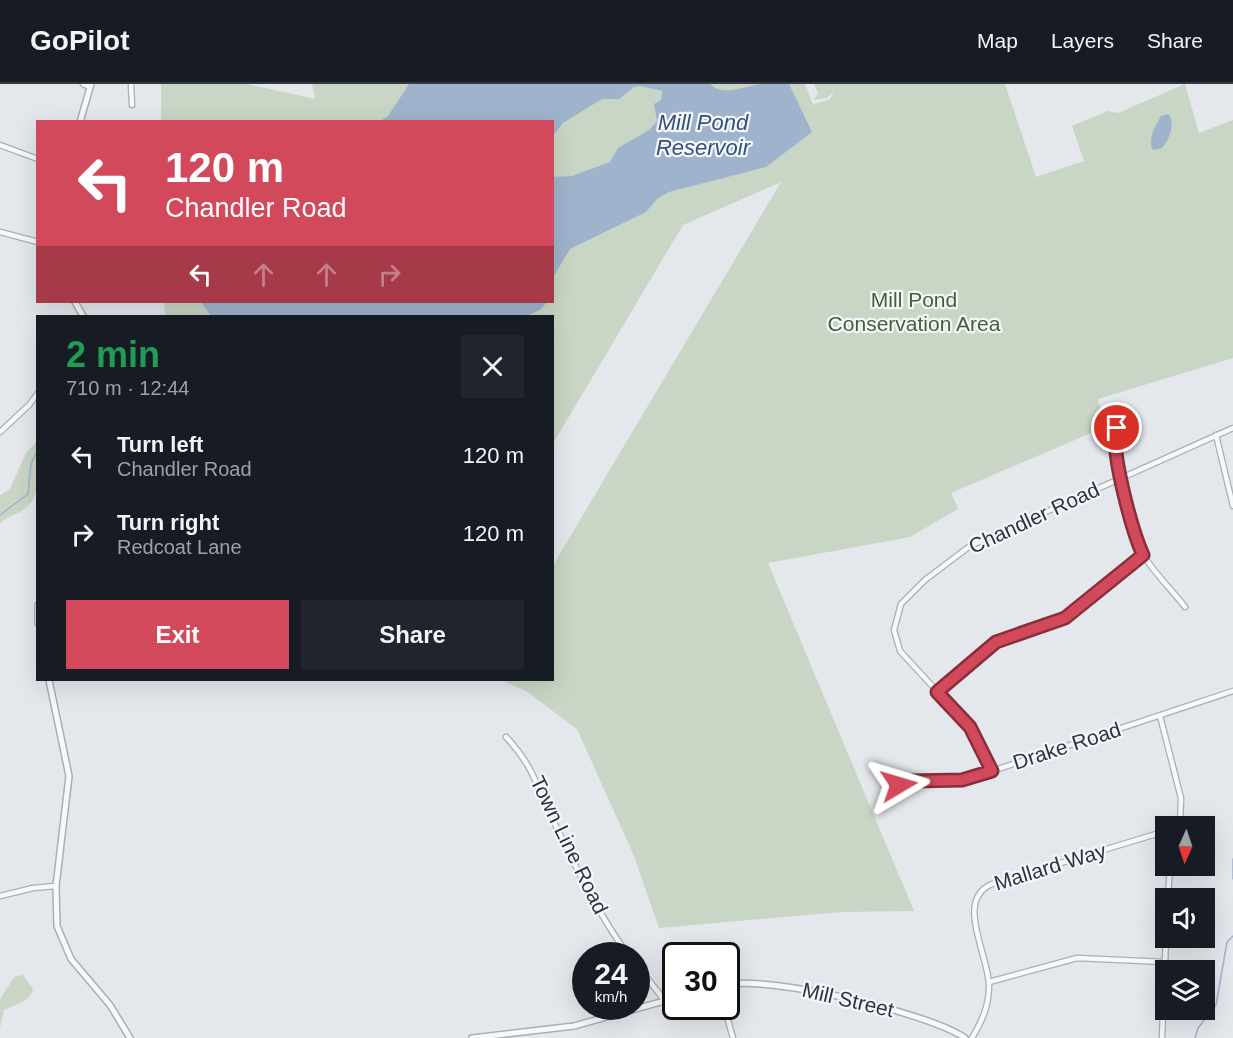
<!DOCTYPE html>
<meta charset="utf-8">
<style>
body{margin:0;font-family:Arial,sans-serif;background:#20242c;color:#f1f3f6;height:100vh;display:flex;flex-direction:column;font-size:22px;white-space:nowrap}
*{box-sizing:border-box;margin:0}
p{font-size:20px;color:#9ea1a6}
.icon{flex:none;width:33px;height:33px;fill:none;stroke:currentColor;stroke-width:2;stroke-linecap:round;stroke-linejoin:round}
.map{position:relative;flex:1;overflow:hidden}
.details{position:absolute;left:36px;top:231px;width:518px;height:366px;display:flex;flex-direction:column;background:#171b24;border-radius:0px;box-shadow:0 6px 24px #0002}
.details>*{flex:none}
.top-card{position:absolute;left:36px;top:36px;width:518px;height:183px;border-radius:0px;box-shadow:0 6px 24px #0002;background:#d1495b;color:#fff;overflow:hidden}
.needle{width:39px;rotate:183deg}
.tools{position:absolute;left:1155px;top:732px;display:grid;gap:12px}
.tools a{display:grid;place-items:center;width:60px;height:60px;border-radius:0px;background:#171b24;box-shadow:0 6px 24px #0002;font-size:30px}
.speed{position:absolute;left:572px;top:858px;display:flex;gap:12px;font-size:30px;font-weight:700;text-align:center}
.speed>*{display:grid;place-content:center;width:78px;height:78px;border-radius:50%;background:#171b24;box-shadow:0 6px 24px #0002;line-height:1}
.speed small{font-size:15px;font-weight:400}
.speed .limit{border:3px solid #111;border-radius:9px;background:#fff;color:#111}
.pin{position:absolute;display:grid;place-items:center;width:51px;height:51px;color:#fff;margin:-26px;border:3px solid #fff;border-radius:50%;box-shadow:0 2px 6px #0007}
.me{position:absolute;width:66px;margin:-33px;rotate:83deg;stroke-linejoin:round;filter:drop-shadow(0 0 4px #0008)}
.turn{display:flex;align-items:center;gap:21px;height:126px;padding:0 30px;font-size:27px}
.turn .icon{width:78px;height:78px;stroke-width:2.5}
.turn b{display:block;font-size:42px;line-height:51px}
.lanes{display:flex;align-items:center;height:57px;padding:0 30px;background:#0003;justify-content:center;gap:30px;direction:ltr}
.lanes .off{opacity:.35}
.round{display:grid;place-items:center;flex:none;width:63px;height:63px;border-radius:0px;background:#20242c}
.summary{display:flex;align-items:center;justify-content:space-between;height:102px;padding:0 30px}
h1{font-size:36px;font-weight:700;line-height:45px;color:#1e9e55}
.button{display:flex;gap:12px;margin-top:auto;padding:12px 30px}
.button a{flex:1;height:69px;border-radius:0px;background:#d1495b;color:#fff;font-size:24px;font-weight:700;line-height:69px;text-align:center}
.button a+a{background:#20242c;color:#f1f3f6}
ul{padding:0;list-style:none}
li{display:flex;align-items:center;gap:18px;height:78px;padding:0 30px}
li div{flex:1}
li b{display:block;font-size:22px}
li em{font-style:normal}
header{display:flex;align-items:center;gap:36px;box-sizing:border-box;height:84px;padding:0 30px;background:#171b24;border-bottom:2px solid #363941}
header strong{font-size:28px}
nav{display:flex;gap:33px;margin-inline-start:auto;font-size:21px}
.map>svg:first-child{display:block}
.green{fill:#c9d6c5}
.water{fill:#9fb4cc}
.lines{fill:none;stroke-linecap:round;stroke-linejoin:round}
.stream{stroke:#9fb4cc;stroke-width:1.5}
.minor-casing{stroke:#a9aeb7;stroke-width:7}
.tertiary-casing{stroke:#a9aeb7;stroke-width:8}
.minor{stroke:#f7f8fa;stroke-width:4.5}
.tertiary{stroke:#f7f8fa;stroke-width:5}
.route-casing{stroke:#882f3b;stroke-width:15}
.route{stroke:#d1495b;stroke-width:10}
.labels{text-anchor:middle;stroke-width:4.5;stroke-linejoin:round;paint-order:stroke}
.park-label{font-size:21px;fill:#3f6138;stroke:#f4f6f9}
.street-label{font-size:21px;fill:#2b3445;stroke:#f4f6f9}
.water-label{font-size:22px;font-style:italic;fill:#34527a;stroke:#f4f6f9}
</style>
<header>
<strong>GoPilot</strong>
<nav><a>Map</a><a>Layers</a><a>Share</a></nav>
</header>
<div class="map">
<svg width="1233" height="954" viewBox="0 0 1233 954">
<rect width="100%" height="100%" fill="#e4e7ec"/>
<path class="green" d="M161,0H247L315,15L312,0H805L813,21L830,15L834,8L826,14L814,16L818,9L814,0H1005L1036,93L1084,77L1072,42L1108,27L1118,29L1185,0L1199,49L1233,36V274L1098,315L1105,343L951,409L958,425L910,453L768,479L914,827L842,828L659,844L634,772L577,645L526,607L501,596H552V483L781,98L683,141L552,361V232H165L164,218H552V38L161,37Z
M37,357C38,375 43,408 28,422C20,430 9,431 0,439V411L10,405L26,369Z
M23,891L33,905C30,918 14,921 4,926L0,944V915L14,893Z"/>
<path class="water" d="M409,0H710C723,13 746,2 760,0C769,0 780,0 789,0L812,48L766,83L669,108L657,115L646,128L570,165L552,195V93L572,92L610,78L618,64L649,46L657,37L654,20L661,16L662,7L640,2L634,3L619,15H602L563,39L552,53V38L380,37L388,32Z
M1169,30C1175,41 1170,54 1162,64L1153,66C1147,55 1155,43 1161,32Z
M201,218H547L540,226L527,232H211Z"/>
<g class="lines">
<path class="stream" d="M0,431L28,410L31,380L38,366
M1233,775V795
M1195,954L1198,944L1216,921L1227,858L1233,852"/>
<g class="minor-casing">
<path id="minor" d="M83,0L90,3
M131,0L132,21
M0,61L38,75
M0,148L38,158
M1117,344C1110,362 1133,454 1144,472C1155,490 1172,506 1185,523
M0,348L29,321L38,309
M1216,351L1233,422
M937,608L1001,555L1065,534L1143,471
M1160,632L1181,714L1180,742
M506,653C533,682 535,698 551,732C574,779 597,829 629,872
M992,687L970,643L900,567L894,546L901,520L925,496L970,462L1233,344
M899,701C923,693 949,699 974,693L1233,607
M0,812L33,804L56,802
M1168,814L1170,782
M636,880L665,917
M989,898L1077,874L1165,878
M724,922L733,954
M972,954C982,937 989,922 989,902C989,871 954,816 992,800L1166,747
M1162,954L1166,854"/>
</g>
<g class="tertiary-casing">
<path id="tertiary" d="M80,38L91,0
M75,218L83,232
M38,521V539
M49,596L69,692L56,802L57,842L71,875L110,921L130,954
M726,901C767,891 930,929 965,954
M472,954L574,942L675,914"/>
</g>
<use href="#minor" class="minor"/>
<use href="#tertiary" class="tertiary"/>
</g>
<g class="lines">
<g class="route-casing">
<path id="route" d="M899,701L912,697L962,696L992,687L970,643L937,608L996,558L1065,534L1143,471C1133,449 1109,365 1117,344"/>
</g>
<use href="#route" class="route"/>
</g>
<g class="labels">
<g class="park-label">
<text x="914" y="223">Mill Pond<tspan x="914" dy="24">Conservation Area</tspan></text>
</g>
<g class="street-label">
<text transform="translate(1034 434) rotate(-25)" y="7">Chandler Road</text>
<text transform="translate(1067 662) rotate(-18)" y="7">Drake Road</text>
<text transform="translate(569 761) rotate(64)" y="7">Town Line Road</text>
<text transform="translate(1050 783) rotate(-17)" y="7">Mallard Way</text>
<text transform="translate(848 916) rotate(13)" y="7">Mill Street</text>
</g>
<g class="water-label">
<text x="703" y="46">Mill Pond<tspan x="703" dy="25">Reservoir</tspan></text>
</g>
</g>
</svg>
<div class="tools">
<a><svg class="needle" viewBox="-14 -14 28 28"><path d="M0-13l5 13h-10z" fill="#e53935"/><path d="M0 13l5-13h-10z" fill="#9ea1a6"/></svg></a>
<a><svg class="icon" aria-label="sound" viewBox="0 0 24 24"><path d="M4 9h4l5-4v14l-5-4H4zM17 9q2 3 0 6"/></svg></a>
<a><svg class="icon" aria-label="layers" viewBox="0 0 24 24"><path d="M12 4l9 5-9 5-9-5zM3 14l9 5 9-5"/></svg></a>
</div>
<div class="speed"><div>24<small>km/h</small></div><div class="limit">30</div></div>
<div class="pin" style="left:1117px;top:344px;background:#d93025"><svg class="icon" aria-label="arrive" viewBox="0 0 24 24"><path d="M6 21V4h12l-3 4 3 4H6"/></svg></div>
<svg class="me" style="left:899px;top:701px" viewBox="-20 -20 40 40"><path d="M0-17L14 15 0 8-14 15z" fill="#d1495b" stroke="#fff" stroke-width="4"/></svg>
<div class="top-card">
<div class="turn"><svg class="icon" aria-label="left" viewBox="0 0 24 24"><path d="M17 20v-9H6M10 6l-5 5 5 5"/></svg><div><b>120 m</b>Chandler Road</div></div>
<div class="lanes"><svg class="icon" aria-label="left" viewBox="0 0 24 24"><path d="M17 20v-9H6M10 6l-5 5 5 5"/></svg><svg class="icon off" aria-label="ahead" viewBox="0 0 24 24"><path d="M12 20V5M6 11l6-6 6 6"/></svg><svg class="icon off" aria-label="ahead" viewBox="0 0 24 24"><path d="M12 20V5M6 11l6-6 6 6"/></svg><svg class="icon off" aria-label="right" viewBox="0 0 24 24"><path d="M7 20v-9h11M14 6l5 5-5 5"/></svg></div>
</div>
<section class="details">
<div class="summary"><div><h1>2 min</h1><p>710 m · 12:44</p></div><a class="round"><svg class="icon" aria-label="close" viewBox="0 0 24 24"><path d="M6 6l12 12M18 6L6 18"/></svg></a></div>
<ul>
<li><svg class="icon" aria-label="left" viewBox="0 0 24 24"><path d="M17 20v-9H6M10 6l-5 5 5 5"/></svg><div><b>Turn left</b><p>Chandler Road</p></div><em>120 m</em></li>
<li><svg class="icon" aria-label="right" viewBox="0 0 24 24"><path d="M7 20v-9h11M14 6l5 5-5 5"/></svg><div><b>Turn right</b><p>Redcoat Lane</p></div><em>120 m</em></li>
</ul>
<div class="button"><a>Exit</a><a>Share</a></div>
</section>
</div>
